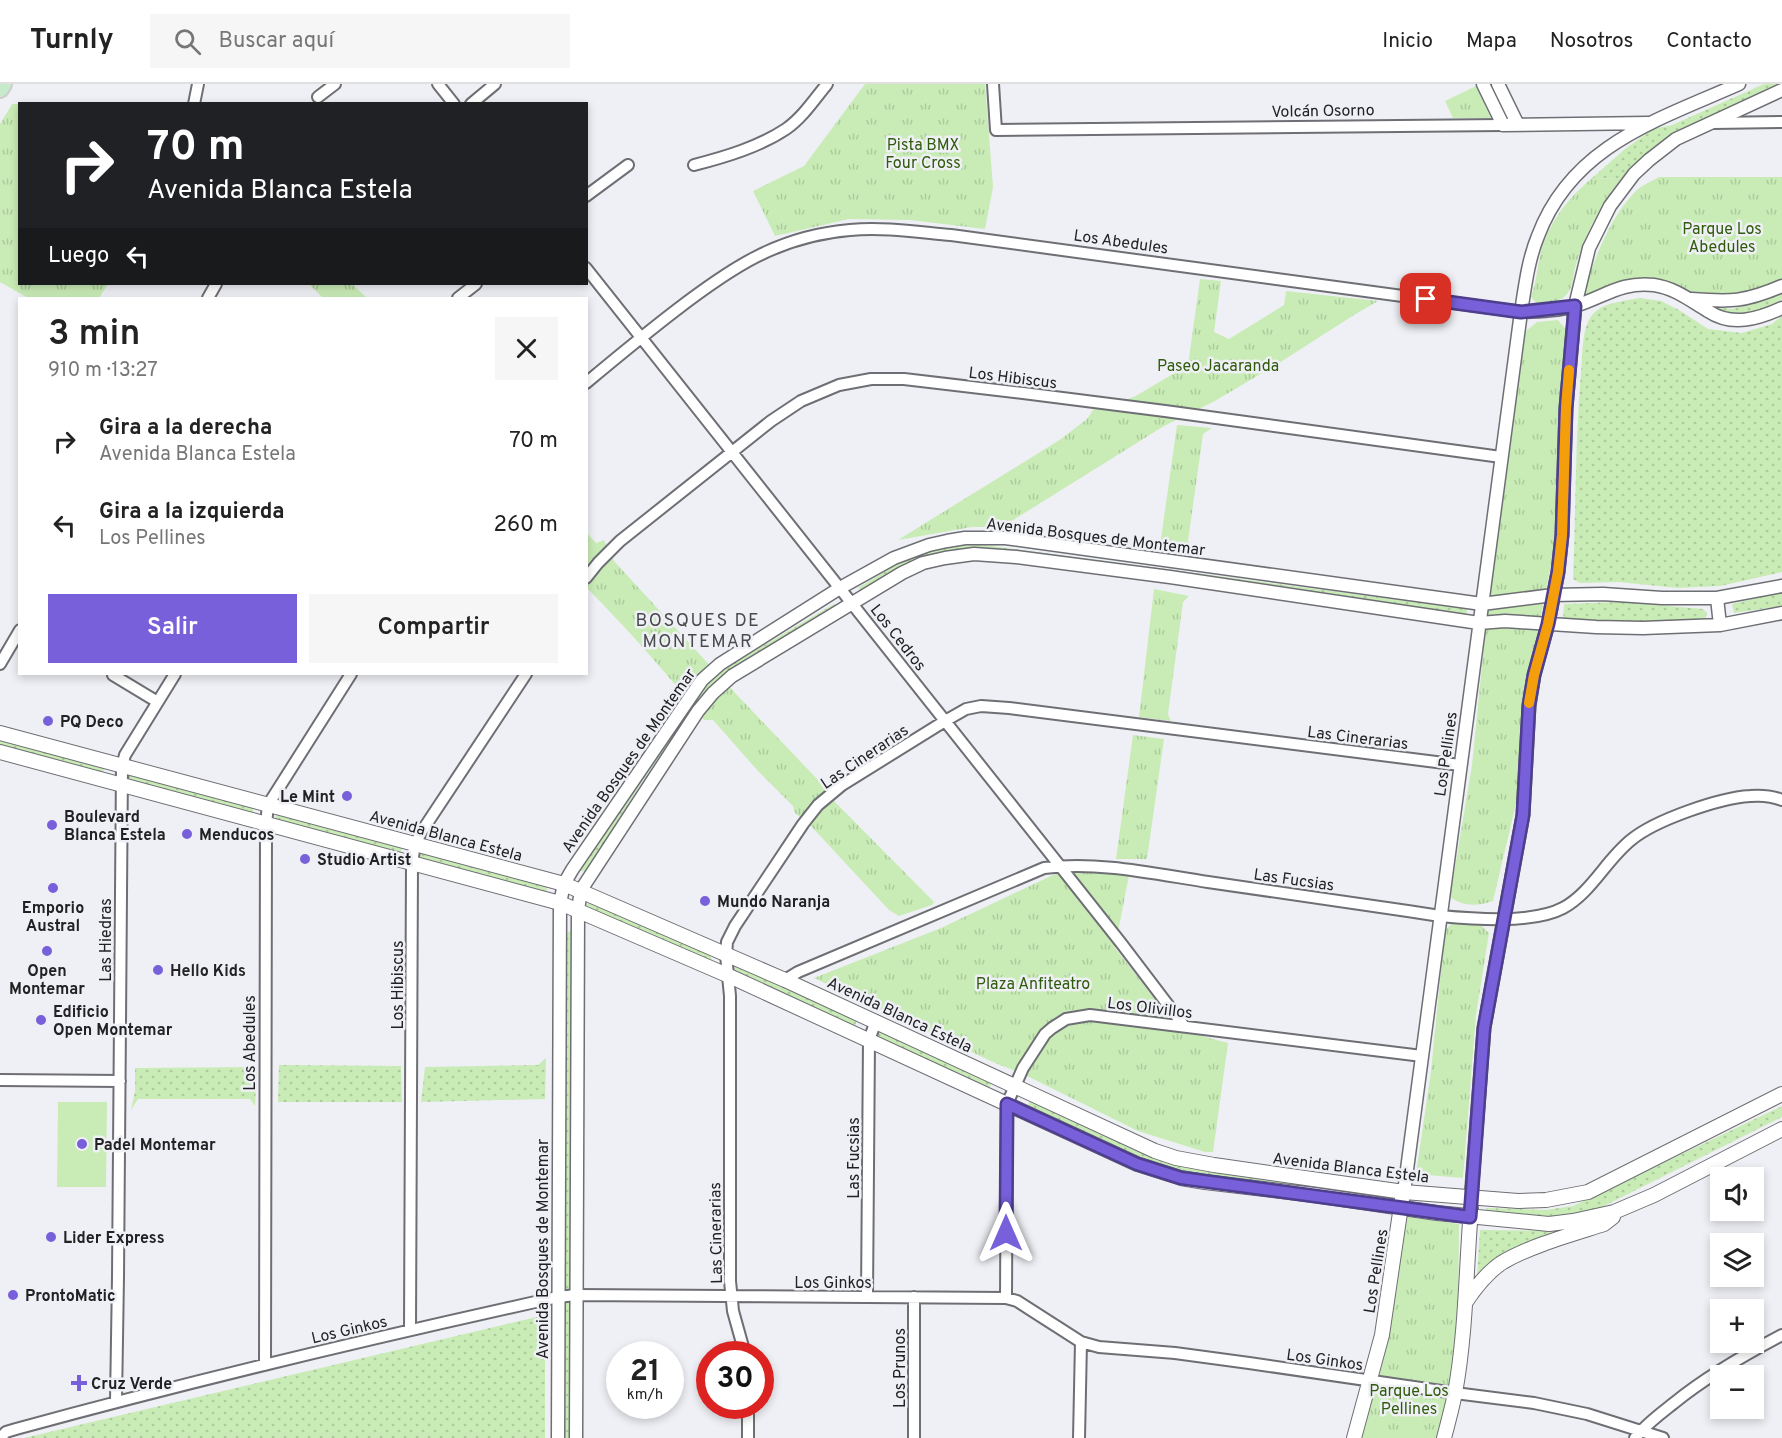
<!DOCTYPE html>
<html lang="es">
<meta charset="utf-8">
<style>
body{margin:0;font-family:Overpass,sans-serif;background:#f6f6f6;color:#222;height:100vh;display:flex;flex-direction:column;font-size:22px;white-space:nowrap}
*{box-sizing:border-box;margin:0}
p{font-size:20px;color:#767676}
.icon{flex:none;width:33px;height:33px;fill:none;stroke:currentColor;stroke-width:2;stroke-linecap:round;stroke-linejoin:round}
.map{position:relative;flex:1;overflow:hidden}
.sheet{position:absolute;left:18px;top:213px;width:570px;height:378px;display:flex;flex-direction:column;background:#fff;border-radius:0px;box-shadow:0 3px 9px #0003}
.sheet>*{flex:none}
.banner{position:absolute;left:18px;top:18px;width:570px;height:183px;border-radius:0px;box-shadow:0 3px 9px #0003;background:#202124;color:#fff;overflow:hidden}
.tools{position:absolute;left:1710px;top:1083px;display:grid;gap:12px}
.tools a{display:grid;place-items:center;width:54px;height:54px;border-radius:0px;background:#fff;box-shadow:0 3px 9px #0003;font-size:30px}
.speed{position:absolute;left:606px;top:1257px;display:flex;gap:12px;font-size:30px;font-weight:700;text-align:center}
.speed>*{display:grid;place-content:center;width:78px;height:78px;border-radius:50%;background:#fff;box-shadow:0 3px 9px #0003;line-height:1}
.speed small{font-size:15px;font-weight:400}
.speed .limit{border:9px solid #d22;background:#fff;color:#111}
.pin{position:absolute;display:grid;place-items:center;width:51px;height:51px;color:#fff;margin:-26px;border-radius:12px;box-shadow:0 3px 9px #0006}
.me{position:absolute;width:66px;margin:-33px;rotate:0deg;stroke-linejoin:round;filter:drop-shadow(0 0 4px #0008)}
.turn{display:flex;align-items:center;gap:21px;height:126px;padding:0 30px;font-size:27px}
.turn .icon{width:78px;height:78px;stroke-width:2.5}
.turn b{display:block;font-size:42px;line-height:51px}
.then{display:flex;align-items:center;height:57px;padding:0 30px;background:#0003;gap:12px;font-size:22px}
.round{display:grid;place-items:center;flex:none;width:63px;height:63px;border-radius:0px;background:#f6f6f6}
.summary{display:flex;align-items:center;justify-content:space-between;height:102px;padding:0 30px}
h1{font-size:36px;font-weight:600;line-height:45px}
.cta{display:flex;gap:12px;margin-top:auto;padding:12px 30px}
.cta a{flex:1;height:69px;border-radius:0px;background:#7860db;color:#fff;font-size:24px;font-weight:600;line-height:69px;text-align:center}
.cta a+a{background:#f6f6f6;color:#222}
ul{padding:0;list-style:none}
li{display:flex;align-items:center;gap:18px;height:84px;padding:0 30px}
li div{flex:1}
li b{display:block;font-size:22px}
li em{font-style:normal}
header{display:flex;align-items:center;gap:36px;box-sizing:border-box;height:84px;padding:0 30px;background:#fff;border-bottom:2px solid #e0e0e0}
header strong{font-size:28px}
nav{display:flex;gap:33px;margin-inline-start:auto;font-size:21px}
.search{width:420px;height:54px;background:#f6f6f6;display:flex;align-items:center;gap:15px;box-sizing:border-box;padding:0 21px;border-radius:0px;color:#767676;font-size:22px}
.map>svg:first-child{display:block}
.grass{fill:url(#grass-dots)}
.park{fill:url(#park-tufts)}
.garden{fill:#c9ecb6}
.lines{fill:none;stroke-linecap:round;stroke-linejoin:round}
.minor-casing{stroke:#6e6f74;stroke-width:14}
.tertiary-casing{stroke:#6e6f74;stroke-width:15}
.secondary-casing{stroke:#6e6f74;stroke-width:16}
.primary-casing{stroke:#cececf;stroke-width:20}
.minor{stroke:#fff;stroke-width:10}
.tertiary{stroke:#fff;stroke-width:12}
.secondary{stroke:#fff;stroke-width:14}
.primary{stroke:#c6ebcb;stroke-width:16}
.route-casing{stroke:#4e3e8e;stroke-width:15}
.route{stroke:#7860db;stroke-width:10}
.slow{stroke:#f59e0b;stroke-width:10}
.poi-dot{fill:#7860db;stroke:#eff0f5;stroke-width:2}
.labels{text-anchor:middle;stroke-width:5;stroke-linejoin:round;paint-order:stroke}
.street-label{font-size:16px;fill:#222224;stroke:#eff0f5}
.park-label{font-size:16px;fill:#305a0c;stroke:#eff0f5}
.poi-label{font-size:16px;font-weight:bold;fill:#222224;stroke:#eff0f5;text-anchor:start}
.neighbourhood-label{font-size:18px;letter-spacing:1.5px;fill:#494a4e;stroke:#eff0f5}
</style>
<header>
<strong>Turnly</strong>
<div class="search"><svg class="icon" aria-label="search" viewBox="0 0 24 24"><circle cx="10" cy="10" r="6"/><path d="M15 15l6 6"/></svg>Buscar aquí</div>
<nav><a>Inicio</a><a>Mapa</a><a>Nosotros</a><a>Contacto</a></nav>
</header>
<div class="map">
<svg width="1782" height="1354" viewBox="0 0 1782 1354">
<defs>
<pattern id="grass-dots" width="8" height="8" patternUnits="userSpaceOnUse" patternTransform="scale(1.5)"><rect width="8" height="8" fill="#c9ecb6"/><path d="M2 2h.1M6 6h.1" fill="none" stroke="#acca9c" stroke-width="1.8" stroke-linecap="round"/></pattern>
<pattern id="park-tufts" width="24" height="20" patternUnits="userSpaceOnUse" patternTransform="scale(1.5)"><rect width="24" height="20" fill="#c9ecb6"/><path d="M3 7l-1-3M5 7V3M7 7l1-3M15 17l-1-3M17 17v-4M19 17l1-3" fill="none" stroke="#acca9c"/></pattern>
</defs>
<rect width="100%" height="100%" fill="#eff0f5"/>
<path class="grass" d="M1764,0H1782L1678,46L1645,70L1623,94L1591,95L1625,65L1653,45L1672,41Z
M1782,207V215C1767,228 1742,233 1723,229C1719,228 1714,224 1710,222L1732,225L1770,213Z
M1640,214L1661,217L1679,226L1708,245L1742,249L1772,240L1782,232V488L1720,502L1678,504L1618,498L1580,499L1573,495C1576,426 1575,357 1581,288C1583,270 1581,244 1593,230C1604,218 1625,217 1640,214Z
M976,460L1467,525L1466,531L980,465L941,469L905,482L862,507L858,504C886,487 915,467 948,462C957,461 967,461 976,460Z
M1782,508V522L1734,529L1732,520Z
M1620,518L1703,525L1707,529L1705,536L1620,538L1563,535L1564,520Z
M834,520L837,524L772,560L729,588L698,620L649,687L585,788L579,786L706,599L724,585Z
M0,657L104,684L103,691L0,664Z
M128,690L253,722V730L127,697Z
M277,728L402,762L401,770L274,736Z
M420,766L548,800L546,808L418,774Z
M590,816L710,869L712,877L586,822Z
M572,846L571,1354H565L566,849Z
M733,879L857,933L855,943L731,888Z
M881,943L993,996L988,1006L876,954Z
M546,974L545,1015L421,1018L425,983L538,981Z
M279,981L401,982L402,1018H278Z
M257,983L255,1022L250,1015H138L131,1026L135,1007V984Z
M1031,1014L1155,1073L1385,1108L1383,1116L1178,1087L1145,1077L1028,1021Z
M1782,1022V1033L1598,1125L1551,1134L1487,1129L1486,1124L1545,1126L1573,1122Z
M1480,1146L1555,1147L1501,1170L1477,1192Z
M545,1231V1354H24Z"/>
<path class="park" d="M865,0H985L993,103L985,145L910,136L849,135L775,152L753,107L804,82Z
M1476,2L1491,34H1453L1445,17Z
M12,20H20V200H108L99,214H28L0,198V40Z
M1659,93H1782V197L1742,211H1692L1669,200L1581,215C1594,178 1607,137 1635,108C1641,101 1651,98 1659,93Z
M1623,94C1601,121 1584,150 1575,184C1573,194 1573,206 1564,213C1558,218 1545,219 1538,221L1531,213C1536,199 1537,186 1540,172C1547,141 1567,115 1591,95Z
M1200,195L1221,197L1214,248L1229,255L1284,221L1286,207L1378,217L1354,231L1279,279L1213,318L1164,342L1010,438L1012,443H972L898,456L1061,355L1087,335L1093,326L1134,313L1188,281Z
M309,200H352L367,214H323Z
M1558,236L1568,248L1559,327L1556,455L1536,557L1525,604L1519,707L1493,817C1478,822 1464,823 1450,813L1472,681L1485,552L1506,384L1526,247L1537,238Z
M1177,341L1212,344L1203,350L1188,457L1195,466L1160,462Z
M587,449L596,459L604,456L614,477L737,611L819,697L833,716L934,818L932,821L899,832L889,826L810,741L795,729L793,722L758,687L713,636H704C667,589 628,546 587,504Z
M1154,505L1189,512L1183,518L1168,630L1171,637L1139,633Z
M1133,651L1164,655L1147,775H1116Z
M1082,783L1129,791L1115,864L1179,946L1228,959L1213,1068H1205L1138,1047L1023,990L995,979L814,894L941,844L1053,791Z
M1456,836L1477,837L1489,849L1476,931L1463,1094L1416,1090L1431,987L1445,846Z
M1406,1132L1459,1140L1458,1242L1455,1272L1438,1354H1361L1373,1309L1397,1204Z"/>
<path class="garden" d="M58,1018H107L106,1103H57Z"/>
<g class="lines">
<g class="minor-casing">
<path id="minor" d="M438,0L454,20
M993,0L996,46L1503,41
M318,13L335,0
M194,20L198,0
M471,20L495,0
M1713,39L1782,38
M694,81C725,73 759,63 786,45C802,34 814,16 827,0
M586,112L628,81
M586,184L1121,859L1184,942
M208,214L216,200
M458,214L476,200
M586,299C616,274 645,250 675,227C731,184 778,152 850,146C884,143 917,148 951,151L1521,228
M586,494L598,479L620,457L771,337L801,317L839,301L871,295H904L1023,309L1165,327L1501,373
M0,580L20,546
M113,591L156,617
M785,896L798,888L1044,784C1099,777 1155,790 1208,798C1286,809 1363,820 1440,832C1473,835 1533,840 1563,824C1591,809 1606,776 1631,756C1655,736 1719,714 1750,712C1761,711 1772,712 1782,716
M0,996L120,997
M867,1213L869,956L876,937
M1006,1214L1007,1020L1023,984L1045,950L1052,944L1066,935L1090,931L1422,972
M410,1245L412,779L415,760L422,747L526,590
M745,1270L733,1227L730,1197V912L726,871L727,858L735,842L803,740L818,721L842,701L945,637L966,625L981,622L1009,624L1460,681
M265,1281L266,740L268,721L351,590
M116,1317L118,1193L122,682L125,671L175,590
M0,1354L6,1348L16,1345C195,1296 376,1253 558,1213L576,1211L1006,1214L1017,1217L1031,1226L1081,1258L1099,1263L1175,1269L1249,1279L1455,1309L1534,1319L1587,1330L1663,1354
M748,1354V1322
M914,1354V1213
M1079,1354L1081,1258
M1635,1354C1646,1340 1660,1330 1674,1319C1707,1292 1744,1271 1782,1251"/>
</g>
<g class="tertiary-casing">
<path id="tertiary" d="M1483,0L1503,41L1648,39
M1498,0L1518,41
M1691,215C1731,218 1745,218 1782,202
M1521,228C1538,227 1559,227 1575,222C1604,213 1622,197 1654,201C1675,204 1691,217 1708,227C1732,243 1758,235 1782,224
M1717,514L1720,541
M1404,1108L1521,228C1525,203 1528,176 1538,152C1572,61 1658,36 1739,0
M1471,1114L1484,944L1523,731L1529,622L1534,591L1548,540L1558,488L1562,451L1566,324L1575,222L1589,164L1610,122L1634,90L1649,76L1676,55L1782,6
M558,1354L560,819L564,800L572,786L693,609L702,596L720,580L840,504L894,474L929,461L947,457L965,454H1005L1482,520L1553,511L1603,510L1662,514H1717L1782,502
M576,1354L578,826L581,806L698,627L713,609L732,592L902,489L923,479L945,474L974,470L1016,473L1170,493L1479,539L1505,537L1596,543L1643,544L1720,541L1782,529"/>
</g>
<g class="secondary-casing">
<path id="secondary" d="M0,649L564,800L785,896L1155,1067L1176,1074L1214,1081L1404,1108L1518,1117L1546,1116L1588,1108L1782,1010
M0,668L560,819L727,891L1137,1080L1181,1094L1205,1098L1314,1111L1437,1129L1549,1140L1573,1137L1614,1128L1654,1111L1782,1045
M1465,1219C1475,1204 1487,1188 1503,1178C1530,1162 1573,1150 1604,1140L1613,1133
M1354,1354L1382,1251L1402,1115
M1444,1354C1448,1339 1452,1324 1455,1309C1466,1249 1466,1186 1471,1125"/>
</g>
<g class="primary-casing">
<path id="primary" d="M0,5L3,0"/>
</g>
<use href="#minor" class="minor"/>
<use href="#tertiary" class="tertiary"/>
<use href="#secondary" class="secondary"/>
<use href="#primary" class="primary"/>
</g>
<g class="lines">
<g class="route-casing">
<path id="route" d="M1006,1149L1007,1020L1137,1080L1181,1094L1470,1133L1484,944L1523,731L1529,621L1534,591L1548,540L1558,488L1562,451L1566,324L1575,222L1521,228L1426,215"/>
</g>
<use href="#route" class="route"/>
<path class="slow" d="M1529,619L1534,591L1548,540L1558,488L1562,451L1566,324L1569,286"/>
</g>
<g class="poi-dot">
<circle cx="48" cy="637" r="6"/>
<circle cx="347" cy="712" r="6"/>
<circle cx="52" cy="741" r="6"/>
<circle cx="187" cy="750" r="6"/>
<circle cx="305" cy="775" r="6"/>
<circle cx="53" cy="804" r="6"/>
<circle cx="705" cy="817" r="6"/>
<circle cx="47" cy="867" r="6"/>
<circle cx="158" cy="886" r="6"/>
<circle cx="41" cy="936" r="6"/>
<circle cx="82" cy="1060" r="6"/>
<circle cx="51" cy="1153" r="6"/>
<circle cx="13" cy="1211" r="6"/>
<path d="M76 1290h6v6h6v6h-6v6h-6v-6h-6v-6h6z"/>
</g>
<g class="labels">
<g class="street-label">
<text transform="translate(1323 26) rotate(-1)" y="6">Volcán Osorno</text>
<text transform="translate(1121 157) rotate(8)" y="6">Los Abedules</text>
<text transform="translate(1013 293) rotate(7)" y="6">Los Hibiscus</text>
<text transform="translate(1096 452) rotate(7)" y="6">Avenida Bosques de Montemar</text>
<text transform="translate(899 553) rotate(52)" y="6">Los Cedros</text>
<text transform="translate(1358 653) rotate(7)" y="6">Las Cinerarias</text>
<text transform="translate(1445 670) rotate(-82)" y="6">Los Pellines</text>
<text transform="translate(864 672) rotate(-34)" y="6">Las Cinerarias</text>
<text transform="translate(628 676) rotate(-55)" y="6">Avenida Bosques de Montemar</text>
<text transform="translate(446 751) rotate(15)" y="6">Avenida Blanca Estela</text>
<text transform="translate(1294 795) rotate(8)" y="6">Las Fucsias</text>
<text transform="translate(105 856) rotate(-90)" y="6">Las Hiedras</text>
<text transform="translate(397 901) rotate(-90)" y="6">Los Hibiscus</text>
<text transform="translate(1150 923) rotate(7)" y="6">Los Olivillos</text>
<text transform="translate(900 930) rotate(25)" y="6">Avenida Blanca Estela</text>
<text transform="translate(249 959) rotate(-90)" y="6">Los Abedules</text>
<text transform="translate(853 1074) rotate(-90)" y="6">Las Fucsias</text>
<text transform="translate(1351 1083) rotate(7)" y="6">Avenida Blanca Estela</text>
<text transform="translate(715 1149) rotate(-91)" y="6">Las Cinerarias</text>
<text transform="translate(542 1165) rotate(-90)" y="6">Avenida Bosques de Montemar</text>
<text transform="translate(1375 1187) rotate(-81)" y="6">Los Pellines</text>
<text x="833" y="1204">Los Ginkos</text>
<text transform="translate(349 1245) rotate(-13)" y="6">Los Ginkos</text>
<text transform="translate(1325 1275) rotate(8)" y="6">Los Ginkos</text>
<text transform="translate(899 1284) rotate(-90)" y="6">Los Prunos</text>
</g>
<g class="park-label">
<text x="923" y="66">Pista BMX<tspan x="923" dy="18">Four Cross</tspan></text>
<text x="1722" y="150">Parque Los<tspan x="1722" dy="18">Abedules</tspan></text>
<text x="1218" y="287">Paseo Jacaranda</text>
<text x="1033" y="905">Plaza Anfiteatro</text>
<text x="1409" y="1312">Parque Los<tspan x="1409" dy="18">Pellines</tspan></text>
</g>
<g class="poi-label">
<text x="60" y="643">PQ Deco</text>
<text x="335" y="718" text-anchor="end">Le Mint</text>
<text x="64" y="738">Boulevard<tspan x="64" dy="18">Blanca Estela</tspan></text>
<text x="199" y="756">Menducos</text>
<text x="317" y="781">Studio Artist</text>
<text x="717" y="823">Mundo Naranja</text>
<text x="53" y="829" text-anchor="middle">Emporio<tspan x="53" dy="18">Austral</tspan></text>
<text x="47" y="892" text-anchor="middle">Open<tspan x="47" dy="18">Montemar</tspan></text>
<text x="170" y="892">Hello Kids</text>
<text x="53" y="933">Edificio<tspan x="53" dy="18">Open Montemar</tspan></text>
<text x="94" y="1066">Padel Montemar</text>
<text x="63" y="1159">Lider Express</text>
<text x="25" y="1217">ProntoMatic</text>
<text x="91" y="1305">Cruz Verde</text>
</g>
<g class="neighbourhood-label">
<text x="698" y="542">BOSQUES DE<tspan x="698" dy="21">MONTEMAR</tspan></text>
</g>
</g>
</svg>
<div class="tools">
<a><svg class="icon" aria-label="sound" viewBox="0 0 24 24"><path d="M4 9h4l5-4v14l-5-4H4zM17 9q2 3 0 6"/></svg></a>
<a><svg class="icon" aria-label="layers" viewBox="0 0 24 24"><path d="M12 4l9 5-9 5-9-5zM3 14l9 5 9-5"/></svg></a>
<a>+</a>
<a>−</a>
</div>
<div class="speed"><div>21<small>km/h</small></div><div class="limit">30</div></div>
<div class="pin" style="left:1426px;top:215px;background:#d93025"><svg class="icon" aria-label="arrive" viewBox="0 0 24 24"><path d="M6 21V4h12l-3 4 3 4H6"/></svg></div>
<svg class="me" style="left:1006px;top:1149px" viewBox="-20 -20 40 40"><path d="M0-17L14 15 0 8-14 15z" fill="#7860db" stroke="#fff" stroke-width="4"/></svg>
<div class="banner">
<div class="turn"><svg class="icon" aria-label="right" viewBox="0 0 24 24"><path d="M7 20v-9h11M14 6l5 5-5 5"/></svg><div><b>70 m</b>Avenida Blanca Estela</div></div>
<div class="then">Luego<svg class="icon" aria-label="left" viewBox="0 0 24 24"><path d="M17 20v-9H6M10 6l-5 5 5 5"/></svg></div>
</div>
<section class="sheet">
<div class="summary"><div><h1>3 min</h1><p>910 m · 13:27</p></div><a class="round"><svg class="icon" aria-label="close" viewBox="0 0 24 24"><path d="M6 6l12 12M18 6L6 18"/></svg></a></div>
<ul>
<li><svg class="icon" aria-label="right" viewBox="0 0 24 24"><path d="M7 20v-9h11M14 6l5 5-5 5"/></svg><div><b>Gira a la derecha</b><p>Avenida Blanca Estela</p></div><em>70 m</em></li>
<li><svg class="icon" aria-label="left" viewBox="0 0 24 24"><path d="M17 20v-9H6M10 6l-5 5 5 5"/></svg><div><b>Gira a la izquierda</b><p>Los Pellines</p></div><em>260 m</em></li>
</ul>
<div class="cta"><a>Salir</a><a>Compartir</a></div>
</section>
</div>
